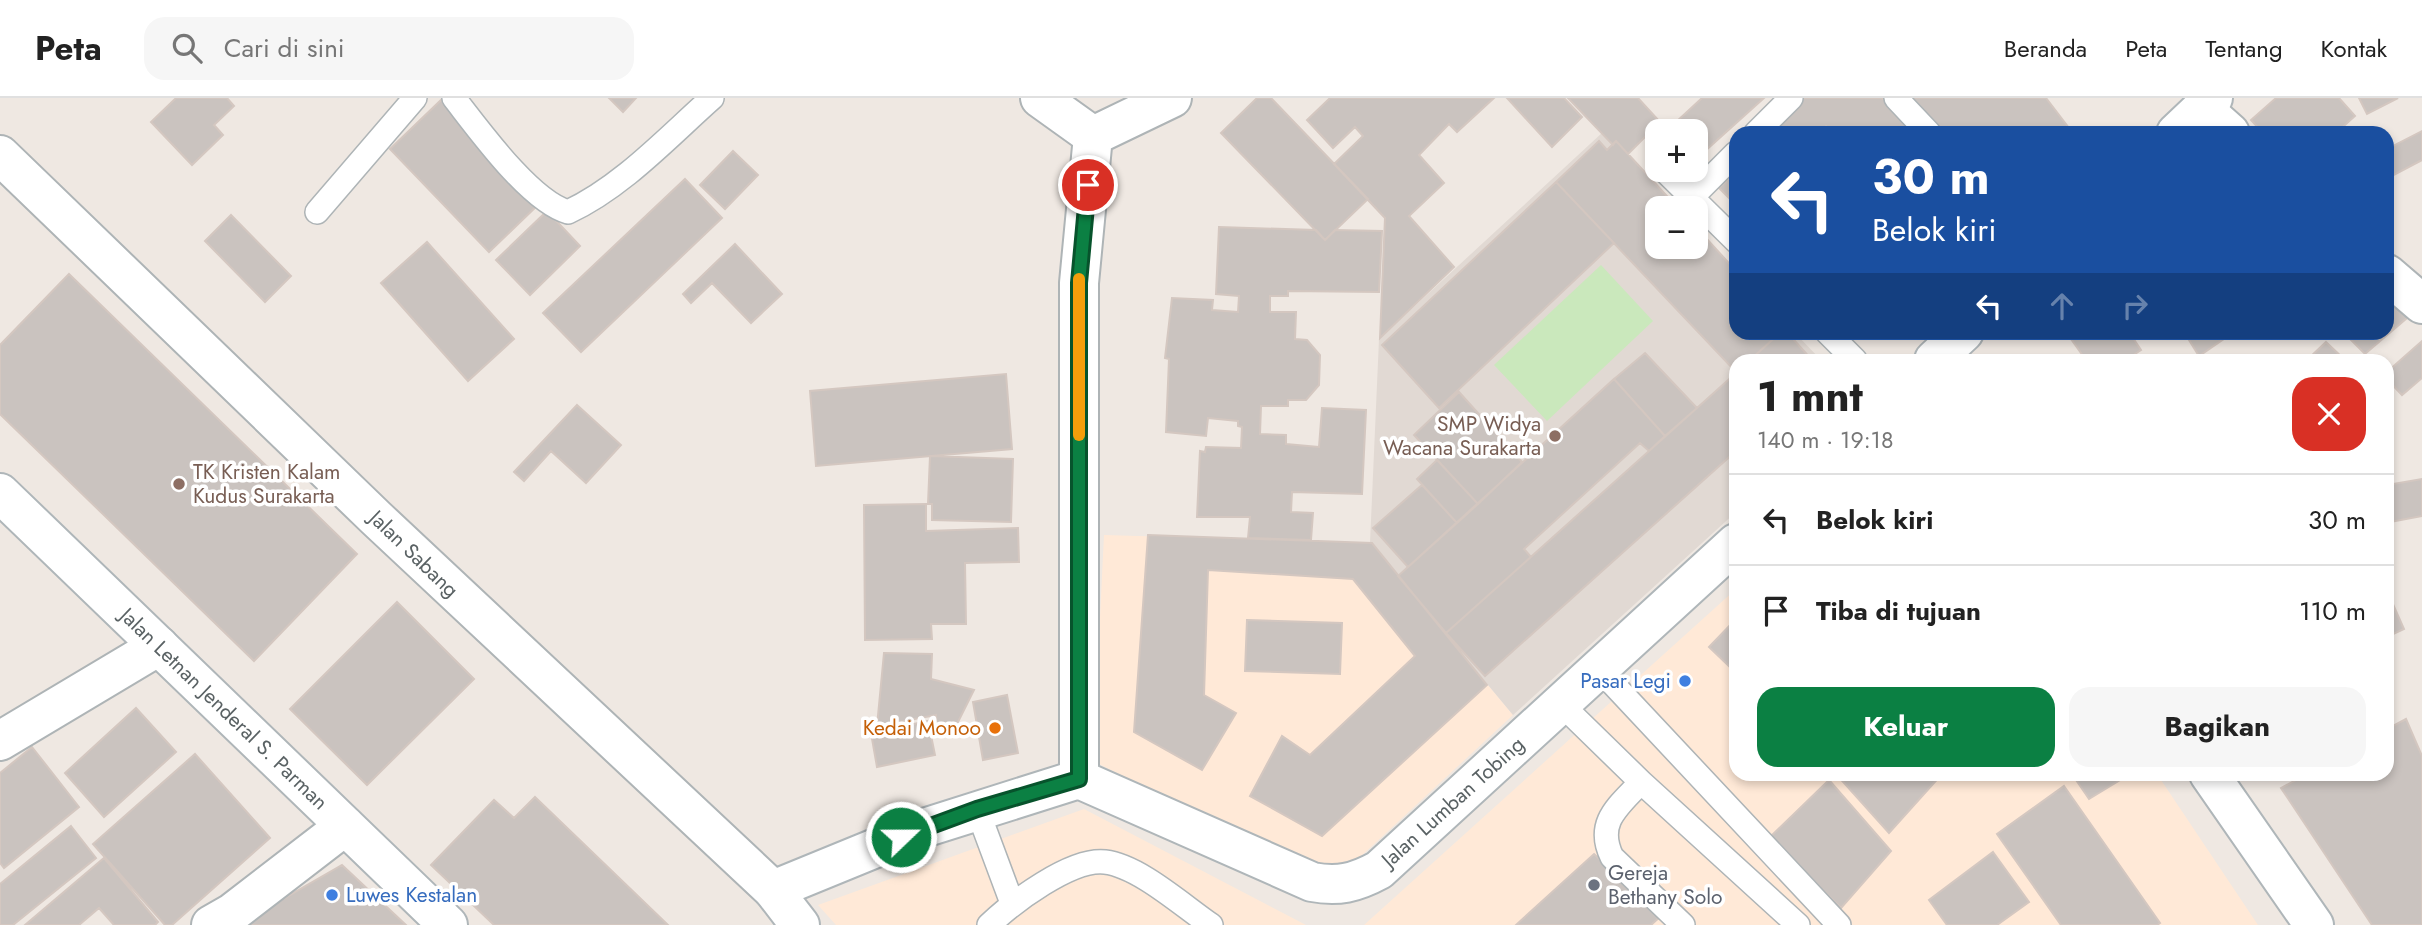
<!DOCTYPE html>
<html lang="id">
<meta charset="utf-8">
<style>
body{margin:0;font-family:Jost,sans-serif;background:#f6f6f6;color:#222;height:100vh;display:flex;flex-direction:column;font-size:26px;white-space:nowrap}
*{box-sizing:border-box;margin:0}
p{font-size:23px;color:#767676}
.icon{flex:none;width:38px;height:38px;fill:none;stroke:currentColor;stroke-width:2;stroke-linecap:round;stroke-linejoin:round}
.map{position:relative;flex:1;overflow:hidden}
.side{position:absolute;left:1729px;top:256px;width:665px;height:427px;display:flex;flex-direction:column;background:#fff;border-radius:21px;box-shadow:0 4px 10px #0003}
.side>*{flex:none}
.hud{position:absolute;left:1729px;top:28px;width:665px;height:214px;border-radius:21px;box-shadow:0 4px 10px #0003;background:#1a4fa0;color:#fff;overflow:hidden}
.controls{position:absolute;left:1645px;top:21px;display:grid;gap:14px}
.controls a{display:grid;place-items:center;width:63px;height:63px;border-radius:14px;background:#fff;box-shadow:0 4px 10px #0003;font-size:35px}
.pin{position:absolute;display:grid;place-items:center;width:60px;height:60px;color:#fff;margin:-30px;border:4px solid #fff;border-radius:50%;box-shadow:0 2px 7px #0007}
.me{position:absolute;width:77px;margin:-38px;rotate:68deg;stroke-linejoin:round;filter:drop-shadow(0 0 5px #0008)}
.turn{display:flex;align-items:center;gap:24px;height:147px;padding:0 28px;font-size:32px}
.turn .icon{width:91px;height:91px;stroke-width:2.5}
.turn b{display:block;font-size:49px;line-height:60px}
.lanes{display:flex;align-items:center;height:66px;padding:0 28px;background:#0003;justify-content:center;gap:35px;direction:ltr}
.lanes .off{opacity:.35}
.round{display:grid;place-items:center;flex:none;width:74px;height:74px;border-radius:21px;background:#f6f6f6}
.headline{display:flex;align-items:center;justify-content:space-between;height:119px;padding:0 28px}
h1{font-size:42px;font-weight:700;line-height:52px}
.action{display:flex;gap:14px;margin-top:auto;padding:14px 28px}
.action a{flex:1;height:80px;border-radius:21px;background:#0b8043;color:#fff;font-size:28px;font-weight:700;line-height:80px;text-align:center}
.action a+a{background:#f6f6f6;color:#222}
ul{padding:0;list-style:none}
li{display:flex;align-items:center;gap:21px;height:91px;padding:0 28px;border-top:2px solid #e0e0e0}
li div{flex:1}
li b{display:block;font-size:26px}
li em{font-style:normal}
header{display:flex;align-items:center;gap:42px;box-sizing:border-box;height:98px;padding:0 35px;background:#fff;border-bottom:2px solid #e0e0e0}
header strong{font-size:33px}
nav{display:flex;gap:38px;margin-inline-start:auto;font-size:24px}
.search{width:490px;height:63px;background:#f6f6f6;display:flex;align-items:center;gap:18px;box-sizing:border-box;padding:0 24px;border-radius:21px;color:#767676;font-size:26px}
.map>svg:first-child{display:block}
.commercial{fill:#ffe9d7}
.education{fill:#e1d9d3}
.green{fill:#cae8bc}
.building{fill:#cac3bf;stroke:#d4c7c0;stroke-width:2}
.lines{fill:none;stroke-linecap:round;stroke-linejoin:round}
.lane-casing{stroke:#aeb4b6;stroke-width:26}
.street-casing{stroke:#aeb4b6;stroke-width:42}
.secondary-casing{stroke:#afb6b9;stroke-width:42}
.lane{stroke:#fff;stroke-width:23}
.street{stroke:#fff;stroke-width:38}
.secondary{stroke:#fff;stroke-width:38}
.route-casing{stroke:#07532c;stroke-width:18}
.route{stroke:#0b8043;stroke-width:12}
.slow{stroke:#f59e0b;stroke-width:12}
.education-dot{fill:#8d6e63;stroke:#fff;stroke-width:2.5}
.shop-dot{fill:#3f7fe0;stroke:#fff;stroke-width:2.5}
.food-dot{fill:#e8710a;stroke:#fff;stroke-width:2.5}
.worship-dot{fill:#6b7280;stroke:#fff;stroke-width:2.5}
.labels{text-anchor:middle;stroke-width:7;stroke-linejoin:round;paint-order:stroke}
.education-label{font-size:21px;fill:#785e54;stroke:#fff;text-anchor:end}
.street-label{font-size:21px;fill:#5a6264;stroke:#fff}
.shop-label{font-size:21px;fill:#366cbe;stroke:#fff;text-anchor:end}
.food-label{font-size:21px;fill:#c56008;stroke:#fff;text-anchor:end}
.worship-label{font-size:21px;fill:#5b616d;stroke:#fff;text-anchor:start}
</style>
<header>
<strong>Peta</strong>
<div class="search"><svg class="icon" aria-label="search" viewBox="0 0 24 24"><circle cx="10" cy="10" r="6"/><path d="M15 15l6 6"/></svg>Cari di sini</div>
<nav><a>Beranda</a><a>Peta</a><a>Tentang</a><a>Kontak</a></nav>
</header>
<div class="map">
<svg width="2422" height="827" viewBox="0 0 2422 827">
<rect width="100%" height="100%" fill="#efe8e2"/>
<path class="commercial" d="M1104,437L1370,445L1513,617L1358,761L1312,773L1093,663Z
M1736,491V676H2157L2258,827H1364Z
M1084,711L1306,827H836L818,807Z"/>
<path class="education" d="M1603,34L1676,110H1657V149H1696V131L1736,173V234L1795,235L1821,262H1736V414L1513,617L1370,445L1379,241Z"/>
<path class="green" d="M1601,167L1653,223L1547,323L1494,267Z"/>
<path class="building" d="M176,0H227L234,8L214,27L223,37L192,67L151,24Z
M609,0H636L623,14Z
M1257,0H1271L1368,101L1325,142L1221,35Z
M1330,0H1494L1457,34L1449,26L1419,57L1444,85L1409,118L1454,169L1380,240L1385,120L1334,66L1363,38L1355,29L1333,50L1307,22Z
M1507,0H1564L1582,19L1552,49Z
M1568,0H1638L1660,24L1628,56L1616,43L1613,47Z
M1702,0H1764L1705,53L1696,44V33H1685L1676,24Z
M1803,0H1882L1920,35H1834L1826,28L1819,35H1767Z
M1910,0H2046L2069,30L2062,35H1944Z
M2276,0H2339L2355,18L2336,35H2263L2251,22Z
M2359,0H2398L2367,16Z
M441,2L540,105L489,154L390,51Z
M2422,33V62L2392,78L2387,69V51Z
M1599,43L1607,52L1616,43L1678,110H1657V149H1696V129L1736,173V234H1781L1750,262H1736V274L1556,84Z
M733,53L758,77L725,111L700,87Z
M1736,73V107L1719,90Z
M685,81L722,120L581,254L543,215Z
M1556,84L1614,145L1439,310L1382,247Z
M547,113L580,148L530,197L496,162Z
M231,117L291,178L265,204L205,143Z
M1219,129L1316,132L1325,142L1335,132L1382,133L1379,194L1288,193V198H1270V214H1296L1295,241L1307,242L1320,257L1319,287L1306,302H1288V308H1261L1260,336L1286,337V346L1319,349L1322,310L1366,312L1362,396L1292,394L1291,414L1313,415L1311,442L1248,440L1250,419H1197L1200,353L1205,354L1206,349L1241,350L1242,329L1238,328V323L1208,320L1206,338L1166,334L1169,261L1165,260L1172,200L1213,202L1212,212L1238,214L1239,198L1216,196Z
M427,144L514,241L468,283L381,185Z
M735,146L782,196L751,225L712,185L691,205L683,196Z
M69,176L357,456L254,563L0,316V247Z
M2395,202L2414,214L2365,256L2343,234H2387V207Z
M1781,234H1787L1812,262H1750Z
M2066,234H2129L2141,252L2126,262H2086Z
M2184,234H2234L2199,258Z
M2422,243V280L2402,297L2387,281V274Z
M2326,244L2345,262H2307Z
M1645,255L1697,310L1665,338L1614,281Z
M1736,275V353L1485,578L1446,535Z
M1006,276L1012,351L816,368L810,293Z
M1614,281L1665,338L1649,353L1640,345L1524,451L1531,459L1446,535L1398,478Z
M1459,294L1522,364L1478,406L1414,337Z
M577,307L621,347L586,385L551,353L524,383L514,374Z
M930,358L1013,361L1011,424L932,422V406H928Z
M1437,362L1478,406L1457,425L1417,381Z
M2422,381V418L2390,424L2387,387Z
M1422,387L1457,425L1408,469L1373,430Z
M926,406V433L1018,430L1019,464L965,465L966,526H931L932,541L865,542L864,407Z
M1148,437L1372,445L1487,587L1322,738L1250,698L1282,638L1310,657L1415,558L1353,481L1208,472L1204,597L1236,615L1202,672L1134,634Z
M2388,495L2404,531L2387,539V496Z
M397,504L474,581L367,687L290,611Z
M1736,521V575L1709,549Z
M1247,522L1342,525L1340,576L1245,573Z
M884,555L932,556L931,581L974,592L952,636L937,638L936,617L877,628Z
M1007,597L1018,655L983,662L973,604Z
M136,610L176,654L104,719L65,675Z
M2406,621L2422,658V827H2372L2281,690L2307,676H2387V631Z
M928,623L935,657L877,669L871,635Z
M32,649L79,709L4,770L0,765V675Z
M195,656L270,740L172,827H165L93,746Z
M1836,676H1942L1889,735Z
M2072,676H2130L2089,701Z
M1829,682L1891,753L1841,810L1770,739Z
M2064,688L2160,825L2157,827H2061L1997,736Z
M535,699L668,827H494L431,767L494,702L514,720Z
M71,728L96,760L13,827H0V786Z
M1993,754L2029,804L1997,827H1947L1929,802Z
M1594,756L1661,818L1651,827H1516Z
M104,760L158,824L155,827H114L99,810L79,827H25Z
M342,767L406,827H238Z"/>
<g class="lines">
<g class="lane-casing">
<path id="lane" d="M454,0C479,32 530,103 568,114C622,89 668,39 712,0
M1896,0L1929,35
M1756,35L1791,0
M1664,72L1736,143
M1692,99L1736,55
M317,114L415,0
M1827,234L1855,262
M1599,571L1839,827
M1561,606L1641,684C1619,708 1595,724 1612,759L1683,827
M1641,684L1798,827
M977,711L1012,805
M989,827C1012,805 1071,760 1105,764C1139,768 1183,808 1211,827"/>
</g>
<g class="street-casing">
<path id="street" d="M1040,0L1093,38
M2202,10L2230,35
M1093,38L1172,0
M0,57L376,420L773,792
M2387,176L2422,206
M0,643L159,548
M1079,681V185L1093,38
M211,827L232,815L345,728"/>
</g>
<g class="secondary-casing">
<path id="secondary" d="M2176,35L2213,0
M1934,262L1964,234
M0,395L448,827
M2209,676L2314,827
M800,827L773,792L927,729L1079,681L1312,784C1338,789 1355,785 1379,772L1736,445"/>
</g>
<use href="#lane" class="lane"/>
<use href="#street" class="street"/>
<use href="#secondary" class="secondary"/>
</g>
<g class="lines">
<g class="route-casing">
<path id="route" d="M901,739L977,711L1079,681V185L1088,87"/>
</g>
<use href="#route" class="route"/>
<path class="slow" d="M1079,337V181"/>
</g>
<g class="education-dot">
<circle cx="1555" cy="338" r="7"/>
<circle cx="179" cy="386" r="7"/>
</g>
<g class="shop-dot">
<circle cx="1685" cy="583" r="7"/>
<circle cx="332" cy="797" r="7"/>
</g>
<circle class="food-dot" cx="995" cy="630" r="7"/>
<circle class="worship-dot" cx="1594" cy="787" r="7"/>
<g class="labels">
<g class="education-label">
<text x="1541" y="333">SMP Widya<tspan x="1541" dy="24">Wacana Surakarta</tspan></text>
<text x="193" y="381" text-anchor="start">TK Kristen Kalam<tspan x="193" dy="24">Kudus Surakarta</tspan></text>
</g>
<g class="street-label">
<text transform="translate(414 456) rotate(44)" y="7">Jalan Sabang</text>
<text transform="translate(224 611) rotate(44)" y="7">Jalan Letnan Jenderal S. Parman</text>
<text transform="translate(1453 704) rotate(-42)" y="7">Jalan Lumban Tobing</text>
</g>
<g class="shop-label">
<text x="1671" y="590">Pasar Legi</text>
<text x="346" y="804" text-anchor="start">Luwes Kestalan</text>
</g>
<g class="food-label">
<text x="981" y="637">Kedai Monoo</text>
</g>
<g class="worship-label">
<text x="1608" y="782">Gereja<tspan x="1608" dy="24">Bethany Solo</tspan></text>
</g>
</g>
</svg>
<div class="controls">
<a>+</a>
<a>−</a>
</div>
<div class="pin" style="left:1088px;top:87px;background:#d93025"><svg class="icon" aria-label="arrive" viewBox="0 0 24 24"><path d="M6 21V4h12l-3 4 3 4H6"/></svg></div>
<svg class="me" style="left:901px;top:739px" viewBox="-20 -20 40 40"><circle r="17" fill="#0b8043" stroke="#fff" stroke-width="3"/><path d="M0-11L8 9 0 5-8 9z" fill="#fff"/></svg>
<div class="hud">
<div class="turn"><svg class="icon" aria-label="left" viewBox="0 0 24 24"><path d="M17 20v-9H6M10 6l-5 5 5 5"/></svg><div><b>30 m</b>Belok kiri</div></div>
<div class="lanes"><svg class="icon" aria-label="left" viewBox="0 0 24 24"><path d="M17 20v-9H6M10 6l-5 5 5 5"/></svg><svg class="icon off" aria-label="ahead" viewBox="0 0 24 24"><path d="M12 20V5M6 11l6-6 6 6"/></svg><svg class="icon off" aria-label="right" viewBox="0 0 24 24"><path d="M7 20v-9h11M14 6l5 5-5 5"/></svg></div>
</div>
<section class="side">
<div class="headline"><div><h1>1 mnt</h1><p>140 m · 19:18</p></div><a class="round" style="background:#d93025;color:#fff"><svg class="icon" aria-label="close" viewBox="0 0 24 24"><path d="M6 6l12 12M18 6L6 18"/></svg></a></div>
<ul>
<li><svg class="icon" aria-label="left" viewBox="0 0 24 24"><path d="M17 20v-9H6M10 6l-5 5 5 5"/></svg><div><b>Belok kiri</b></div><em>30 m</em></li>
<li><svg class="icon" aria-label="arrive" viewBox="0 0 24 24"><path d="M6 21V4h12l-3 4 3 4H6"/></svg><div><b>Tiba di tujuan</b></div><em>110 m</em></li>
</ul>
<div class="action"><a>Keluar</a><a>Bagikan</a></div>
</section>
</div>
